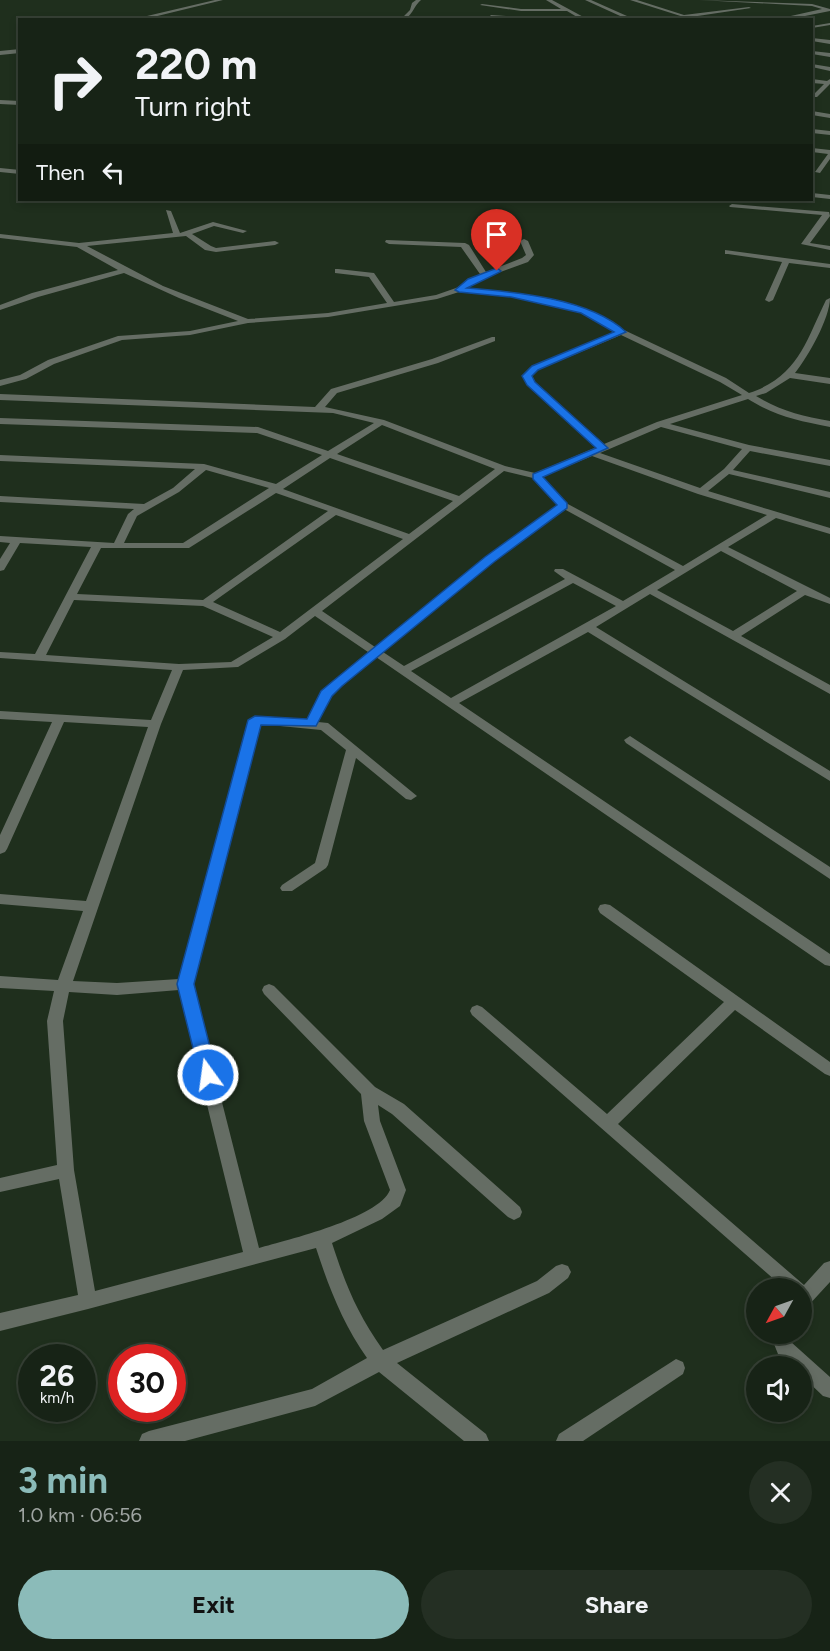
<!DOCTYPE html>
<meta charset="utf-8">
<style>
body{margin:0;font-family:Figtree,sans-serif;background:#242f23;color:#f1f3f6;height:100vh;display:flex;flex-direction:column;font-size:22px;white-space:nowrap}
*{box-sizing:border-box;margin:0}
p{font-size:20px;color:#9ea4a1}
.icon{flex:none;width:33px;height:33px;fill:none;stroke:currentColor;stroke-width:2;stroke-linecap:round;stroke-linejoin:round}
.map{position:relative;height:1441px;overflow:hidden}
.drawer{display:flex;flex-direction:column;background:#172316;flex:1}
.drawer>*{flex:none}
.hud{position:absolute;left:18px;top:18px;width:795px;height:183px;border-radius:0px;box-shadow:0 3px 9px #0003,0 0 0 2px #364035;background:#172316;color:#f1f3f6;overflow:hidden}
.needle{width:39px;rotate:230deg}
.buttons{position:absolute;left:746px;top:1278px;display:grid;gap:12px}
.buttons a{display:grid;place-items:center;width:66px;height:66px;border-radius:50%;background:#172316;box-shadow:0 3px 9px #0003,0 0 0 2px #364035;font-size:30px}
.speed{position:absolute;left:18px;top:1344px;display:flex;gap:12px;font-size:30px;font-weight:700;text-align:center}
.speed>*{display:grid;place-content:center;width:78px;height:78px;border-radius:50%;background:#172316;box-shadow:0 3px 9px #0003,0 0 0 2px #364035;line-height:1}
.speed small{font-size:15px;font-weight:400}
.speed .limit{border:9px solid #d22;background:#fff;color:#111}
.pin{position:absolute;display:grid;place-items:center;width:51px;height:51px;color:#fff;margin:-62px -26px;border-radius:50% 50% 50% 0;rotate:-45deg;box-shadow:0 0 6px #0007}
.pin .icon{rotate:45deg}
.me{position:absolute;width:66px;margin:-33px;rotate:346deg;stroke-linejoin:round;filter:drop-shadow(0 0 4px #0008)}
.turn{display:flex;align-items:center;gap:21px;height:126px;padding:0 18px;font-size:27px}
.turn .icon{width:78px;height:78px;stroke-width:2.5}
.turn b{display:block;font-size:42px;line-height:51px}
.then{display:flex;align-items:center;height:57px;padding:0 18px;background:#0003;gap:12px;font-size:22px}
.round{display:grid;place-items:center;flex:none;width:63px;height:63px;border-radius:32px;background:#242f23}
.overview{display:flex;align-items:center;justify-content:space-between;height:102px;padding:0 18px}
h1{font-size:36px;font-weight:700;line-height:45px;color:#8bbbb9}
.button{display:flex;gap:12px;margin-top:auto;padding:12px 18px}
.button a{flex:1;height:69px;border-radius:36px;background:#8bbbb9;color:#111;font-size:24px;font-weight:700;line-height:69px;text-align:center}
.button a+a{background:#242f23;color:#f1f3f6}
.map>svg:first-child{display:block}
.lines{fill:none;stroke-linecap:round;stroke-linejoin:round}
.minor{fill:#656d64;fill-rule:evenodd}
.route{fill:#1a73e8;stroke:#114b97;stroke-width:1.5}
</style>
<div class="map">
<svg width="830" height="1441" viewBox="0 0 830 1441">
<rect width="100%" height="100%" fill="#1f2f1d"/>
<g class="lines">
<path class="minor" d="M215,0H223L141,20H130Z
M416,0H421C414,6 414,12 405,20H400L410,10L412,3Z
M546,0H552L589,20H582L567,11H521L480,5L482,4L521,9H561Z
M585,0H591L636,20H629Z
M630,0H637L684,15L749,7L751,8L691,17L692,18L690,19Z
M699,0L812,4L830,9V11L785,20H773L822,9L812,6Z
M491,15L540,18L542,19L489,17Z
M830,23V25L812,28V26Z
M812,38L830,40V44L812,41Z
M20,49V53L0,55V51Z
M812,51L830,53V57L812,54Z
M812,64L830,67V71L812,67Z
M812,79L827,81L830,79V84L817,97H813V95L824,84L812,83Z
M0,100L20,101V105L0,104Z
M812,111L830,114V118L812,115Z
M812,129L830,131V135L812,133Z
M812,148L830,150V159L820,173L815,172L828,154L812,152Z
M0,168L20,170V174L0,172Z
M812,193L830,195V199L812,197Z
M732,204L829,212L830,216L810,243L830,246V250L801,244L822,215L730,207L729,206Z
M166,210L171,211L180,233L213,222L247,231L243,233L214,226L192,234L211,246L216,248L275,241L279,243L275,245L216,252L205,250L186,236L87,246L163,286L248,319L328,313L387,303L369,277L335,273V269H338L374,273L394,302L436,295L456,288L480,274L461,247L389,244L385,242L386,240L465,243L469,245L486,272L522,258L526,255L520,241L524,239L528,241L534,255L528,262L487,277L467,288L511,292L587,309L624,330L726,378L749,393C798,377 806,341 826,300L830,298C830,318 808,357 795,373L830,378V384L790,378L766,393L756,396C781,411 802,416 830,421V427C797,420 777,417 748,399L670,424L749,445L830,460V466L750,451L733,470L830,492V498L729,474L708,491L830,528V534L776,518L728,547L830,598V604L805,595L741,636L830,685V694L650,594L596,627L830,771V781L588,632L459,703L830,954V966L825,965L376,657L331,696L318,722L328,723L417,796L411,800L406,799L356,758L328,865L326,868L292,891H282L280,888L282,885L315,863L346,750L321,730L260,724L192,984L259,1248C287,1240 379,1218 390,1190L364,1121L361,1094L264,994L262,990L264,986L269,984L274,986L375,1087L404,1104L520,1207L522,1212L520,1217L514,1220L508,1217L392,1114L378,1105L380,1121L406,1190L400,1206L382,1219L332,1243C346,1286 357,1313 383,1350L537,1281L556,1266L562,1264L568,1266L571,1272L568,1278L549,1293L397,1363L486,1434L489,1441H464L379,1372L315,1406L185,1441H139L142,1434L149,1431L312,1389L367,1358C343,1324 329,1288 316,1248L88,1309L0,1331V1313L78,1295L59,1179L0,1192V1178L57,1165L47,1021L54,991L0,988V976L58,980L83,911L0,904V894L86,901L148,727L64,722L7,849L5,852L0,854V835L52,722L0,719V711L151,720L172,670L0,658V652L35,654L91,547L20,543L4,570L0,571V559L10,543L0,542V536L114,543L128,514L134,509L0,502V496L144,504L173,488L195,469L0,461V455L204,464L276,484L322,455L257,433L0,424V418L258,427L328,451L374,423L333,413L0,400V394L315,407L331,389L432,359L492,337H495V341L438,363L337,393L325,407L384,420L505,466L535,473L597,447L527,385L523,376L532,366L615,332L581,313L511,296L459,292L437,299L328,317L248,323L190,335L122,340L54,364L26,379L0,386V380L20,375L48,360L118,336L190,331L238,321L179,298L124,273L38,297L0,310V305L32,293L118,270L77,247L0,238V234L79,243L173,233ZM621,335L720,382L742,395L657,422L604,444L534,382L531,376L538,370ZM382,425L495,469L459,496L337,454ZM661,427L742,449L724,469L700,488L600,453ZM592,456L698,494L767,515L683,566L566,503L542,477ZM330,458L453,501L409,534L283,489ZM206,470L269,488L183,543H124L137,516L179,492ZM504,471L533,478L557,505L486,557L375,647L322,611ZM276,493L328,511L203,600L77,594L101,548H189ZM564,509L675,570L623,601L563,569H555L554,571L565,579L404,666L383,652L494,561ZM336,515L403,539L280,632L213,602ZM721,551L797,591L733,631L657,590ZM573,583L616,606L451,698L411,671ZM74,600L203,606L273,637L231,662L179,664L46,655ZM315,616L368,652L322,691L306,721L255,716L249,720L179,979L117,983L73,981L161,724L183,670L238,667L285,639ZM179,990L243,1252L95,1291L74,1170L63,1021L69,992L117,995Z
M725,250L830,264V268L789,263L773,300L769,302L765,300L782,262L728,254H725Z
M630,736L830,867V879L626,743L624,740Z
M605,904L610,905L830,1062V1076L825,1074L735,1010L618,1124L804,1285L824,1263L830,1261V1282L807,1307L801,1309V1288H784L472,1015L470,1011L472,1007L477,1005L482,1007L607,1114L724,1002L600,913L598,909L600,905Z
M770,1334H788L791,1342L830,1377V1398L823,1396L801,1375V1366H791L778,1354Z
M676,1359L683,1362L685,1368L683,1374L583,1441H556L559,1434Z"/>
</g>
<path class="route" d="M497,268L501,271L500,272L467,288C515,292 589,298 626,332L538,370L532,376L535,382L608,448L543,477L567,503V508L494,562L342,686L332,696L316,726L261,725L194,984L217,1075L214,1080L208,1082L201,1080L177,984L248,720L255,716L307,719L321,691L333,681L485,557L557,505L533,479V474L596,448L527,385L522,376L532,366L614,332L581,313L511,297L459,292L455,290L468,279Z"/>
</svg>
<div class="buttons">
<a><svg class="needle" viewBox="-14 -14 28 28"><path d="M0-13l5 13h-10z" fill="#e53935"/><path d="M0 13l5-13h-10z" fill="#9ea4a1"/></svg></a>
<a><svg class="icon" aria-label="sound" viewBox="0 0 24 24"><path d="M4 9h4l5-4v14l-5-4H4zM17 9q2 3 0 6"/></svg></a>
</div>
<div class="speed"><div>26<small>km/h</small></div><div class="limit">30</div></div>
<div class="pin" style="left:497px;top:271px;background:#d93025"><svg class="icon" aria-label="arrive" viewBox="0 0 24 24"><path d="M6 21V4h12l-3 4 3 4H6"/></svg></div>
<svg class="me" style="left:208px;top:1075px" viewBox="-20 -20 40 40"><circle r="17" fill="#1a73e8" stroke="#fff" stroke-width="3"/><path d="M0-11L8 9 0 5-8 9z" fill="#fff"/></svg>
<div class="hud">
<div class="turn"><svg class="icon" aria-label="right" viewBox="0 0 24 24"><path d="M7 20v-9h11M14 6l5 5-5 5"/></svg><div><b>220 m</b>Turn right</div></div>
<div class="then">Then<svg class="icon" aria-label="left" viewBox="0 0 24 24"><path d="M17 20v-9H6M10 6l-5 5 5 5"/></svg></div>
</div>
</div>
<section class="drawer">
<div class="overview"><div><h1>3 min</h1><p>1.0 km · 06:56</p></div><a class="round"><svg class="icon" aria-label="close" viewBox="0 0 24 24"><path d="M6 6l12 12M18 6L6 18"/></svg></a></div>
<div class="button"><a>Exit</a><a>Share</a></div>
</section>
